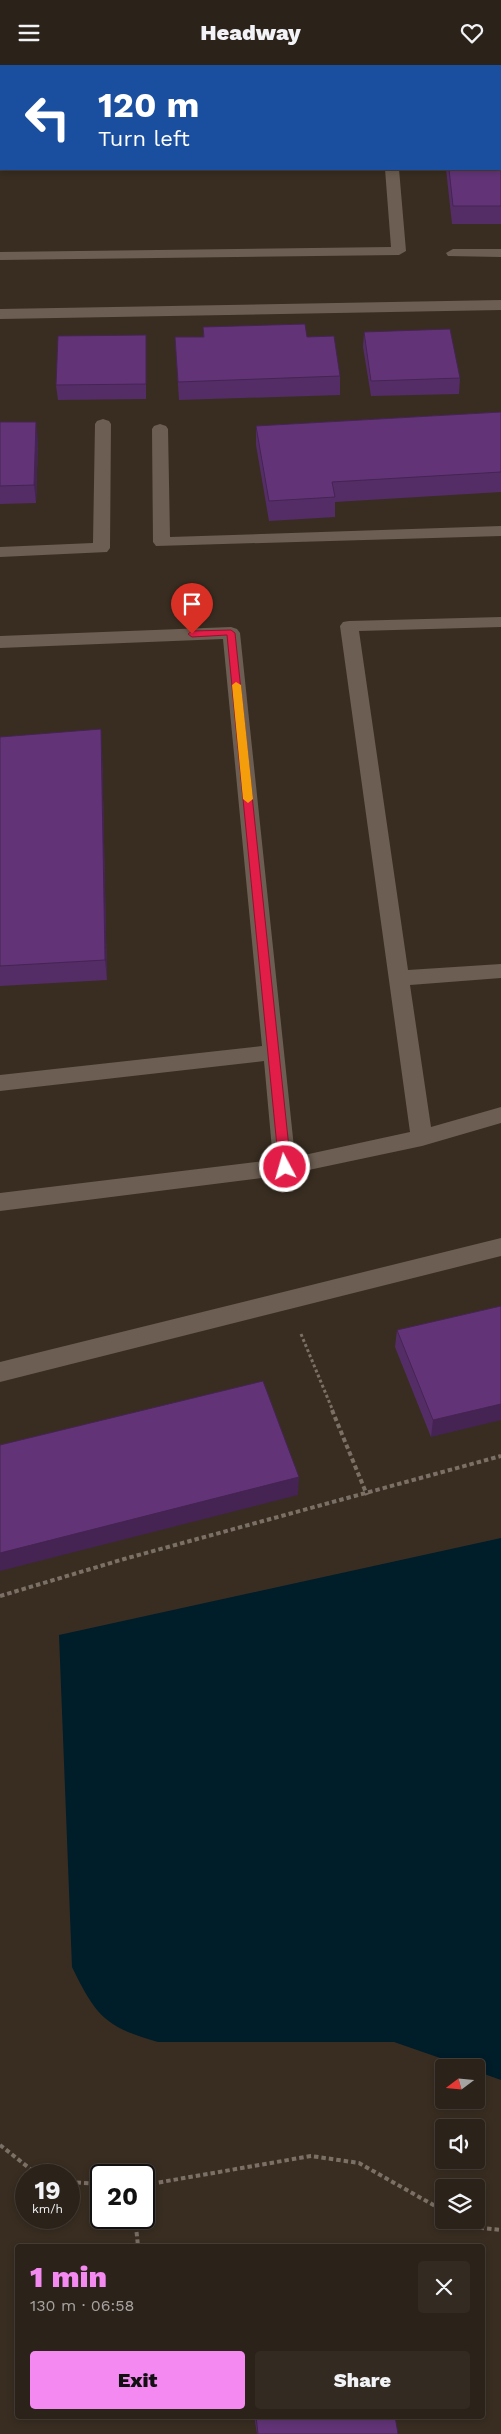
<!DOCTYPE html>
<meta charset="utf-8">
<style>
body{margin:0;font-family:"Work Sans",sans-serif;background:#332a22;color:#f1f3f6;height:100vh;display:flex;flex-direction:column;font-size:19px;white-space:nowrap}
*{box-sizing:border-box;margin:0}
p{font-size:16px;color:#a6a4a2}
.icon{flex:none;width:28px;height:28px;fill:none;stroke:currentColor;stroke-width:2;stroke-linecap:round;stroke-linejoin:round}
.map{position:relative;flex:1;overflow:hidden}
.sheet{position:absolute;left:15px;top:2179px;width:470px;height:175px;display:flex;flex-direction:column;background:#2b2219;border-radius:5px;box-shadow:0 2px 8px #0003,0 0 0 1px #473f38}
.sheet>*{flex:none}
.guide{position:absolute;left:0px;top:0px;width:501px;height:105px;box-shadow:0 2px 8px #0003,0 0 0 1px #473f38;background:#1a4fa0;color:#fff;overflow:hidden}
.needle{width:32px;rotate:254deg}
.fabs{position:absolute;left:435px;top:1994px;display:grid;gap:10px}
.fabs a{display:grid;place-items:center;width:50px;height:50px;border-radius:5px;background:#2b2219;box-shadow:0 2px 8px #0003,0 0 0 1px #473f38;font-size:25px}
.speed{position:absolute;left:15px;top:2099px;display:flex;gap:10px;font-size:25px;font-weight:700;text-align:center}
.speed>*{display:grid;place-content:center;width:65px;height:65px;border-radius:50%;background:#2b2219;box-shadow:0 2px 8px #0003,0 0 0 1px #473f38;line-height:1}
.speed small{font-size:12px;font-weight:400}
.speed .limit{border:2px solid #111;border-radius:8px;background:#fff;color:#111}
.pin{position:absolute;display:grid;place-items:center;width:42px;height:42px;color:#fff;margin:-51px -21px;border-radius:50% 50% 50% 0;rotate:-45deg;box-shadow:0 0 5px #0007}
.pin .icon{rotate:45deg}
.me{position:absolute;width:55px;margin:-28px;rotate:354deg;stroke-linejoin:round;filter:drop-shadow(0 0 4px #0008)}
.turn{display:flex;align-items:center;gap:18px;height:105px;padding:0 15px;font-size:22px}
.turn .icon{width:65px;height:65px;stroke-width:2.5}
.turn b{display:block;font-size:35px;line-height:42px}
.round{display:grid;place-items:center;flex:none;width:52px;height:52px;border-radius:5px;background:#332a22}
.overview{display:flex;align-items:center;justify-content:space-between;height:85px;padding:0 15px}
h1{font-size:30px;font-weight:800;line-height:38px;color:#f489f1}
.primary-button{display:flex;gap:10px;margin-top:auto;padding:10px 15px}
.primary-button a{flex:1;height:58px;border-radius:5px;background:#f489f1;color:#111;font-size:20px;font-weight:800;line-height:58px;text-align:center}
.primary-button a+a{background:#332a22;color:#f1f3f6}
header{display:flex;justify-content:space-between;align-items:center;height:65px;padding:0 15px;background:#2b2219;font-size:22px;font-weight:800}
.map>svg:first-child{display:block}
.water{fill:#001d2a}
.lines{fill:none;stroke-linecap:round;stroke-linejoin:round}
.path-far1{stroke:#7b7066;stroke-width:3;stroke-dasharray:3 2.5;stroke-linecap:butt}
.path{stroke:#7b7066;stroke-width:4;stroke-dasharray:4.5 3;stroke-linecap:butt}
.service{fill:#6c5e52;fill-rule:evenodd}
.wall{fill:#542d66}
.shaded-wall{fill:#452453}
.building{fill:#623477;stroke:#452453}
.route{fill:#e11d48;stroke:#92132f}
.slow{fill:#f59e0b}
</style>
<header><svg class="icon" aria-label="menu" viewBox="0 0 24 24"><path d="M4 6h16M4 12h16M4 18h16"/></svg>Headway<svg class="icon" aria-label="heart" viewBox="0 0 24 24"><path d="M12 20l-8-8c-3-5 5-10 8-4 3-6 11-1 8 4z"/></svg></header>
<div class="map">
<svg width="501" height="2369" viewBox="0 0 501 2369">
<rect width="100%" height="100%" fill="#392d21"/>
<path class="water" d="M501,1473V2015L476,2006V2002H466L394,1977H158C105,1962 96,1951 72,1902L59,1570Z"/>
<g class="lines">
<path class="path-far1" d="M301,1269L333,1346"/>
<path class="path" d="M332,1345L367,1430
M0,1531L124,1494L501,1391
M0,2080L38,2110
M69,2117L101,2119
M144,2120L311,2091L359,2098L444,2146
M135,2152L138,2181
M459,2155L471,2162L501,2165"/>
<path class="service" d="M188,0H202V1H188Z
M479,0H493V1H479Z
M0,29H1V37H0Z
M385,104H399L406,186L399,190L0,195V187L391,182Z
M453,184H501V192L448,191L446,188Z
M501,235V245L0,254V244Z
M103,354L109,356L111,359L110,483L107,487L0,492V482L93,478L95,359L97,356Z
M160,359L166,361L168,364L170,472L501,461V471L156,481L153,477L152,364L154,361Z
M501,552V562L359,566L408,905L501,899V913L410,920L431,1062L501,1042V1058L422,1081L285,1110L0,1146V1128L273,1095L264,996L0,1026V1010L262,981L223,574L0,583V571L231,562L237,564L240,568L295,1092L410,1067L340,561L343,557L349,556Z
M501,1173V1191L0,1317V1297Z"/>
</g>
<path class="wall" d="M501,24V159H452L446,104H500Z
M203,262L307,272L340,311V330L179,335L175,272H203Z
M364,267L460,313L459,329L371,331L363,282Z
M146,285V334L58,335L56,320Z
M501,347V427L335,437V452L269,456L256,380V361Z
M0,357L38,375L36,438L0,439Z
M0,672L102,684L107,915L0,921Z
M501,1241L431,1372L395,1282L397,1265Z
M255,2351L398,2369H257L255,2357Z"/>
<path class="shaded-wall" d="M36,357L38,375L36,438L34,420Z
M101,664L102,684L107,915L105,895Z
M501,1339V1355L431,1372L433,1355Z
M299,1412L298,1430L0,1506V1488Z"/>
<path class="building" d="M500,24H501V141H453L449,104H500Z
M305,259L307,272L334,271L340,311L178,317L175,272H204L203,262Z
M450,264L460,313L371,316L364,267Z
M146,270V319L56,320L58,271Z
M501,347V407L332,417L335,432L269,436L256,361Z
M0,357H36L34,420L0,421Z
M101,664L105,895L0,901V672Z
M501,1241V1339L433,1355L397,1265Z
M263,1316L299,1412L0,1488V1380Z
M256,2351H395L398,2369H258Z"/>
<path class="route" d="M231,565L235,568L291,1102L285,1106L279,1102L227,570L192,572L188,569L192,566Z"/>
<path class="slow" d="M236,617L241,620L253,734L248,738L243,734L232,620Z"/>
</svg>
<div class="fabs">
<a><svg class="needle" viewBox="-14 -14 28 28"><path d="M0-13l5 13h-10z" fill="#e53935"/><path d="M0 13l5-13h-10z" fill="#a6a4a2"/></svg></a>
<a><svg class="icon" aria-label="sound" viewBox="0 0 24 24"><path d="M4 9h4l5-4v14l-5-4H4zM17 9q2 3 0 6"/></svg></a>
<a><svg class="icon" aria-label="layers" viewBox="0 0 24 24"><path d="M12 4l9 5-9 5-9-5zM3 14l9 5 9-5"/></svg></a>
</div>
<div class="speed"><div>19<small>km/h</small></div><div class="limit">20</div></div>
<div class="pin" style="left:192px;top:569px;background:#d93025"><svg class="icon" aria-label="arrive" viewBox="0 0 24 24"><path d="M6 21V4h12l-3 4 3 4H6"/></svg></div>
<svg class="me" style="left:285px;top:1102px" viewBox="-20 -20 40 40"><circle r="17" fill="#e11d48" stroke="#fff" stroke-width="3"/><path d="M0-11L8 9 0 5-8 9z" fill="#fff"/></svg>
<div class="guide">
<div class="turn"><svg class="icon" aria-label="left" viewBox="0 0 24 24"><path d="M17 20v-9H6M10 6l-5 5 5 5"/></svg><div><b>120 m</b>Turn left</div></div>
</div>
<section class="sheet">
<div class="overview"><div><h1>1 min</h1><p>130 m · 06:58</p></div><a class="round"><svg class="icon" aria-label="close" viewBox="0 0 24 24"><path d="M6 6l12 12M18 6L6 18"/></svg></a></div>
<div class="primary-button"><a>Exit</a><a>Share</a></div>
</section>
</div>
